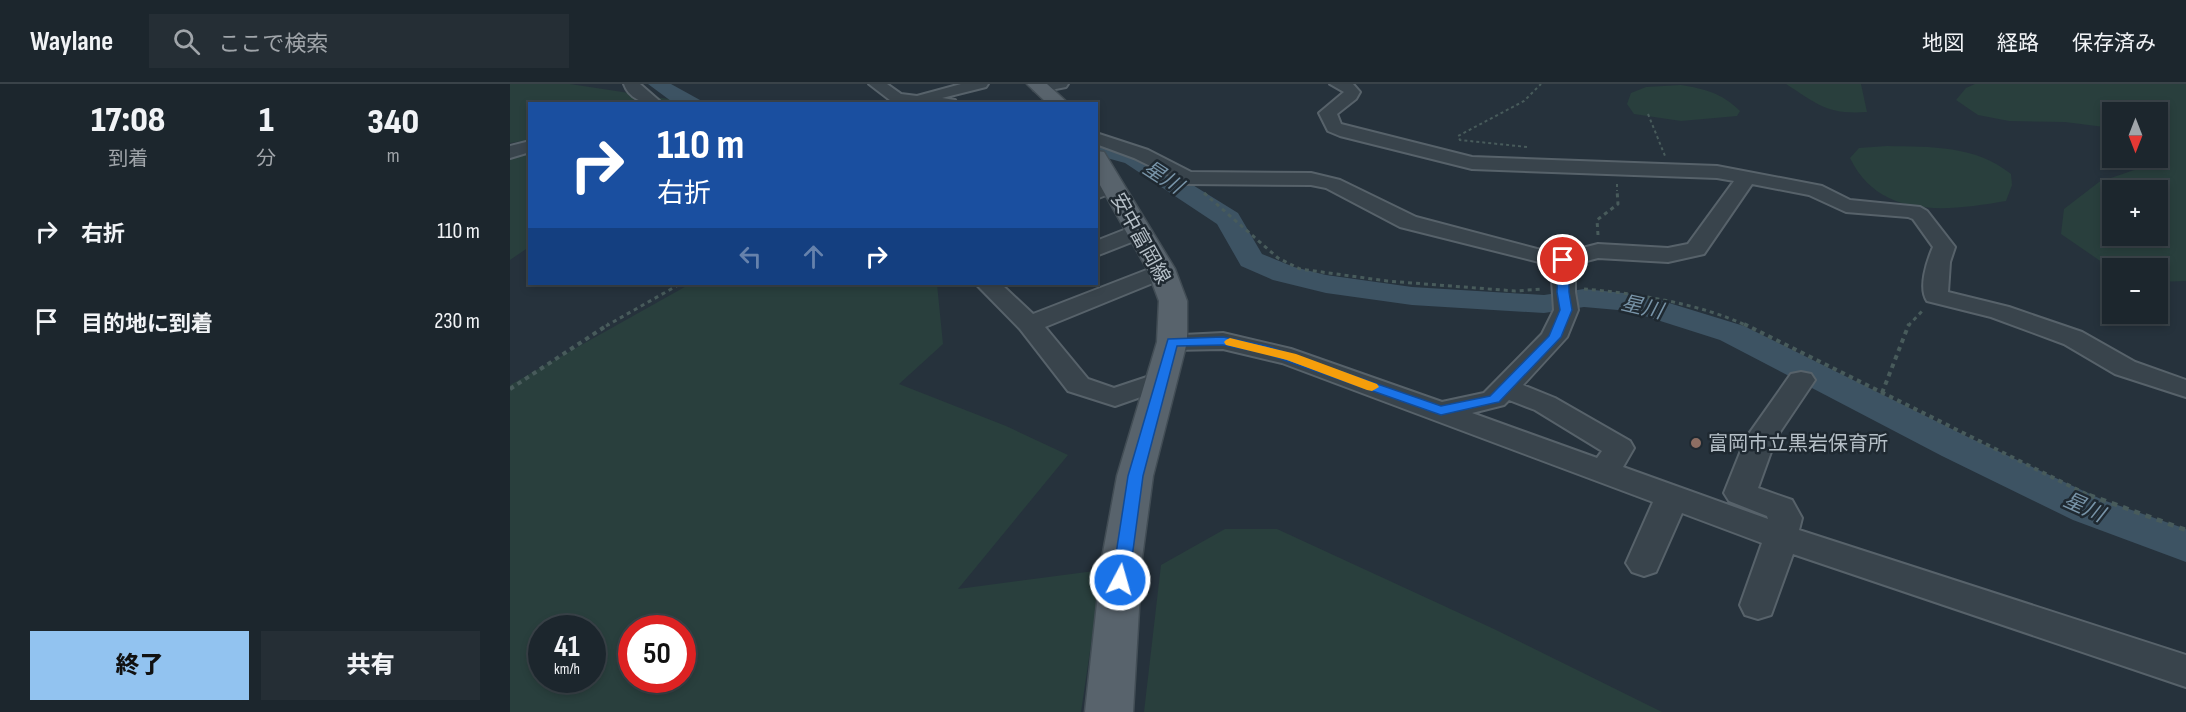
<!DOCTYPE html>
<html lang="ja">
<meta charset="utf-8">
<style>
body{margin:0;font-family:"Sofia Sans Condensed","Noto Sans JP",sans-serif;background:#252e35;color:#f1f3f6;height:100vh;display:flex;flex-direction:column;font-size:22px;white-space:nowrap}
*{box-sizing:border-box;margin:0}
p{font-size:20px;color:#a0a5aa}
.icon{flex:none;width:33px;height:33px;fill:none;stroke:currentColor;stroke-width:2;stroke-linecap:round;stroke-linejoin:round}
.map{position:relative;flex:1;overflow:hidden}
.side{display:flex;flex-direction:column;background:#1c262d;width:510px}
.side>*{flex:none}
.top-card{position:absolute;left:18px;top:18px;width:570px;height:183px;border-radius:0px;box-shadow:0 3px 9px #0003,0 0 0 2px #3a4349;background:#1a4fa0;color:#fff;overflow:hidden}
.needle{width:39px;rotate:180deg}
.controls{position:absolute;left:1592px;top:18px;display:grid;gap:12px}
.controls a{display:grid;place-items:center;width:66px;height:66px;border-radius:0px;background:#1c262d;box-shadow:0 3px 9px #0003,0 0 0 2px #3a4349;font-size:30px}
.speed{position:absolute;left:18px;top:531px;display:flex;gap:12px;font-size:30px;font-weight:700;text-align:center}
.speed>*{display:grid;place-content:center;width:78px;height:78px;border-radius:50%;background:#1c262d;box-shadow:0 3px 9px #0003,0 0 0 2px #3a4349;line-height:1}
.speed small{font-size:15px;font-weight:400}
.speed .limit{border:9px solid #d22;background:#fff;color:#111}
.pin{position:absolute;display:grid;place-items:center;width:51px;height:51px;color:#fff;margin:-26px;border:3px solid #fff;border-radius:50%;box-shadow:0 2px 6px #0007}
.me{position:absolute;width:66px;margin:-33px;rotate:6deg;stroke-linejoin:round;filter:drop-shadow(0 0 4px #0008)}
.turn{display:flex;align-items:center;gap:21px;height:126px;padding:0 30px;font-size:27px}
.turn .icon{width:78px;height:78px;stroke-width:2.5}
.turn b{display:block;font-size:42px;line-height:51px}
.lanes{display:flex;align-items:center;height:57px;padding:0 30px;background:#0003;justify-content:center;gap:30px;direction:ltr}
.lanes .off{opacity:.35}
.eta{display:flex;justify-content:space-evenly;align-items:center;height:102px;text-align:center}
.eta b{font-size:36px;font-weight:800;line-height:42px}
.cta{display:flex;gap:12px;margin-top:auto;padding:12px 30px}
.cta a{flex:1;height:69px;border-radius:0px;background:#92c3f0;color:#111;font-size:24px;font-weight:800;line-height:69px;text-align:center}
.cta a+a{background:#252e35;color:#f1f3f6}
ul{padding:0;list-style:none}
li{display:flex;align-items:center;gap:18px;height:90px;padding:0 30px}
li div{flex:1}
li b{display:block;font-size:22px}
li em{font-style:normal}
header{display:flex;align-items:center;gap:36px;box-sizing:border-box;height:84px;padding:0 30px;background:#1c262d;border-bottom:2px solid #3a4349}
header strong{font-size:28px}
nav{display:flex;gap:33px;margin-inline-start:auto;font-size:21px}
.search{width:420px;height:54px;background:#252e35;display:flex;align-items:center;gap:15px;box-sizing:border-box;padding:0 21px;border-radius:0px;color:#a0a5aa;font-size:22px}
main{display:flex;flex:1;min-height:0}
.map>svg:first-child{display:block}
.green{fill:#293f3d;fill-rule:evenodd}
.lines{fill:none;stroke-linecap:round;stroke-linejoin:round}
.river{fill:#3d5363;fill-rule:evenodd}
.minor-casing{stroke:#57626a;stroke-width:4}
.major-casing{stroke:#424d55;stroke-width:3}
.path-far3{stroke:#485b5b;stroke-width:2;stroke-dasharray:3 3;stroke-linecap:butt}
.path-far2{stroke:#485b5b;stroke-width:3;stroke-dasharray:4 4;stroke-linecap:butt}
.path-far1{stroke:#485b5b;stroke-width:4;stroke-dasharray:4.5 4.5;stroke-linecap:butt}
.path{stroke:#485b5b;stroke-width:4.5;stroke-dasharray:6 6;stroke-linecap:butt}
.minor{fill:#39444c;fill-rule:evenodd}
.major{fill:#58636c;fill-rule:evenodd}
.route{fill:#1a73e8;stroke:#114b97;stroke-width:1.5}
.slow{fill:#f59e0b}
.education-dot{fill:#8d6e63;stroke:#1f2931;stroke-width:2}
.labels{text-anchor:middle;stroke-width:5;stroke-linejoin:round;paint-order:stroke}
.street-label{font-size:20px;fill:#b5bfc7;stroke:#1f2931}
.poi-label{font-size:20px;fill:#b5bfc7;stroke:#1f2931;text-anchor:start}
.water-label{font-size:21px;font-style:italic;fill:#7894a8;stroke:#1f2931}
</style>
<header>
<strong>Waylane</strong>
<div class="search"><svg class="icon" aria-label="search" viewBox="0 0 24 24"><circle cx="10" cy="10" r="6"/><path d="M15 15l6 6"/></svg>ここで検索</div>
<nav><a>地図</a><a>経路</a><a>保存済み</a></nav>
</header>
<main>
<section class="side">
<div class="eta">
<div><b>17:08</b><p>到着</p></div>
<div><b>1</b><p>分</p></div>
<div><b>340</b><p>m</p></div>
</div>
<ul>
<li><svg class="icon" aria-label="right" viewBox="0 0 24 24"><path d="M7 20v-9h11M14 6l5 5-5 5"/></svg><div><b>右折</b></div><em>110 m</em></li>
<li><svg class="icon" aria-label="arrive" viewBox="0 0 24 24"><path d="M6 21V4h12l-3 4 3 4H6"/></svg><div><b>目的地に到着</b></div><em>230 m</em></li>
</ul>
<div class="cta"><a>終了</a><a>共有</a></div>
</section>
<div class="map">
<svg width="1676" height="628" viewBox="0 0 1676 628">
<rect width="100%" height="100%" fill="#26323c"/>
<path class="green" d="M0,0H60L165,16L162,20H20L19,56L0,59Z
M1276,0H1351L1357,28C1318,31 1307,20 1276,0Z
M1465,0H1676V197L1647,198V184L1599,183L1551,150L1554,125L1589,98L1633,83L1642,74H1647V69L1653,62L1647,59V28H1602V44L1555,38L1499,37L1468,31L1446,16L1456,4ZM1647,106V152H1602V106Z
M1171,1C1195,5 1212,9 1230,27L1227,32L1171,37L1124,30L1117,20L1121,9L1136,3Z
M1377,62C1421,63 1465,61 1501,90L1502,101L1496,117C1438,127 1370,136 1340,74L1349,64Z
M19,68V163L0,176V73Z
M180,200H427L433,260L389,300L496,342L558,371L448,505L592,486L571,628H0V301ZM32,544H82V596H32ZM122,544H172V596H122Z
M715,445H767L984,545L1152,628H634L651,481Z"/>
<g class="lines">
<path class="river" d="M138,0H161L190,16L193,20H165Z
M586,56L631,69L728,129L752,170L784,183L816,191L902,203L1034,211L1074,205L1133,211L1234,242L1460,354L1593,416L1676,445V478L1563,436L1432,372L1210,256L1119,227L1074,223L1034,229L902,221L816,209L763,196L731,182L707,140L615,79L586,71Z"/>
<g class="minor-casing">
<path id="minor" d="M114,0H130L153,20C137,20 120,17 114,0Z
M359,0H377L391,10L407,12L451,0H478L476,3L432,14L445,16L447,20H385Z
M524,0H558L556,3L530,8L524,6L522,3Z
M820,0H843L850,8L846,15L827,30L831,40L962,73L1207,82L1312,102L1340,116L1410,123L1417,127L1445,163L1440,178L1438,208L1499,223L1572,248L1625,278L1676,296V313L1605,290L1554,260L1481,233L1417,217C1408,204 1417,177 1423,163L1403,135L1398,133L1336,128L1299,111L1242,100L1194,170L1158,178L1088,174L1065,180V208L1068,226L1057,253L1013,301L1045,314L1120,357L1124,364L1113,383L1258,435L1257,432L1219,417L1214,409L1236,354L1281,290L1291,288L1301,290L1305,296L1266,354L1248,404L1282,416L1292,434L1289,446L1676,571V603L1283,470L1261,531L1248,535L1235,531L1230,521L1252,459L1172,429L1146,488L1134,492L1122,488L1116,479L1143,418L772,279L713,265L662,266L653,264L649,258L653,252L713,249L781,265L932,318L974,309L1032,250L1044,226L1041,181L890,143L816,104L801,101L677,100L624,74L586,60V49L638,66L681,88L801,89L830,96L906,133L1027,165L1053,169L1088,160L1158,164L1178,160L1224,97L1207,94L962,85L830,52L818,47L809,29L834,8ZM999,316L1025,326L1092,367L1087,374L962,329L994,321Z
M20,57V68L0,74V62Z
M602,96L609,98L612,102L609,106L586,115V101Z
M629,140L637,142L640,147L637,152L586,172V157Z
M652,180L660,182L664,187L660,192L535,243L578,295L604,304L652,288L662,290L666,296L662,302L605,322L558,307L510,245L466,200H491L523,230Z"/>
</g>
<g class="major-casing">
<path id="major" d="M517,0H537L559,20H538Z
M586,67L594,68L597,73L665,185L677,217V258L643,392L632,474L623,628H575L592,474L607,392L647,258L649,217L637,185L586,94Z"/>
</g>
<path class="path-far3" d="M1138,30L1155,72
M1017,63L950,56L948,52L1014,17L1031,0
M1107,100V107"/>
<path class="path-far2" d="M694,109L768,174L790,185L877,197L1005,207L1033,205
M1088,151L1087,136L1108,120L1107,106
M1074,205C1124,209 1192,220 1237,242
M96,242L170,200
M1398,242L1414,225"/>
<path class="path-far1" d="M1234,240L1582,413
M0,305L99,240
M1372,309L1399,240"/>
<path class="path" d="M1579,411L1676,446"/>
<use href="#minor" class="minor"/>
<use href="#major" class="major"/>
</g>
<path class="route" d="M1053,173L1059,176V208L1062,226L1051,253L989,318L984,319L931,331L754,269L713,261L667,262L633,392L619,496L616,501L610,503L604,501L602,496L618,392L658,255L713,253L757,262L931,322L980,312L1039,252L1050,226L1047,208L1048,176Z"/>
<path class="slow" d="M720,254L786,270L867,300L869,303L862,307L857,306L777,276L716,261L714,258L716,256Z"/>
<circle class="education-dot" cx="1186" cy="359" r="6"/>
<g class="labels">
<g class="street-label">
<text transform="translate(631 154) rotate(61)" y="7">安中富岡線</text>
</g>
<g class="poi-label">
<text x="1198" y="366">富岡市立黒岩保育所</text>
</g>
<g class="water-label">
<text transform="translate(653 93) rotate(33)" y="7">星川</text>
<text transform="translate(1132 223) rotate(13)" y="7">星川</text>
<text transform="translate(1574 423) rotate(24)" y="7">星川</text>
</g>
</g>
</svg>
<div class="controls">
<a><svg class="needle" viewBox="-14 -14 28 28"><path d="M0-13l5 13h-10z" fill="#e53935"/><path d="M0 13l5-13h-10z" fill="#a0a5aa"/></svg></a>
<a>+</a>
<a>−</a>
</div>
<div class="speed"><div>41<small>km/h</small></div><div class="limit">50</div></div>
<div class="pin" style="left:1053px;top:176px;background:#d93025"><svg class="icon" aria-label="arrive" viewBox="0 0 24 24"><path d="M6 21V4h12l-3 4 3 4H6"/></svg></div>
<svg class="me" style="left:610px;top:496px" viewBox="-20 -20 40 40"><circle r="17" fill="#1a73e8" stroke="#fff" stroke-width="3"/><path d="M0-11L8 9 0 5-8 9z" fill="#fff"/></svg>
<div class="top-card">
<div class="turn"><svg class="icon" aria-label="right" viewBox="0 0 24 24"><path d="M7 20v-9h11M14 6l5 5-5 5"/></svg><div><b>110 m</b>右折</div></div>
<div class="lanes"><svg class="icon off" aria-label="left" viewBox="0 0 24 24"><path d="M17 20v-9H6M10 6l-5 5 5 5"/></svg><svg class="icon off" aria-label="ahead" viewBox="0 0 24 24"><path d="M12 20V5M6 11l6-6 6 6"/></svg><svg class="icon" aria-label="right" viewBox="0 0 24 24"><path d="M7 20v-9h11M14 6l5 5-5 5"/></svg></div>
</div>
</div>
</main>
